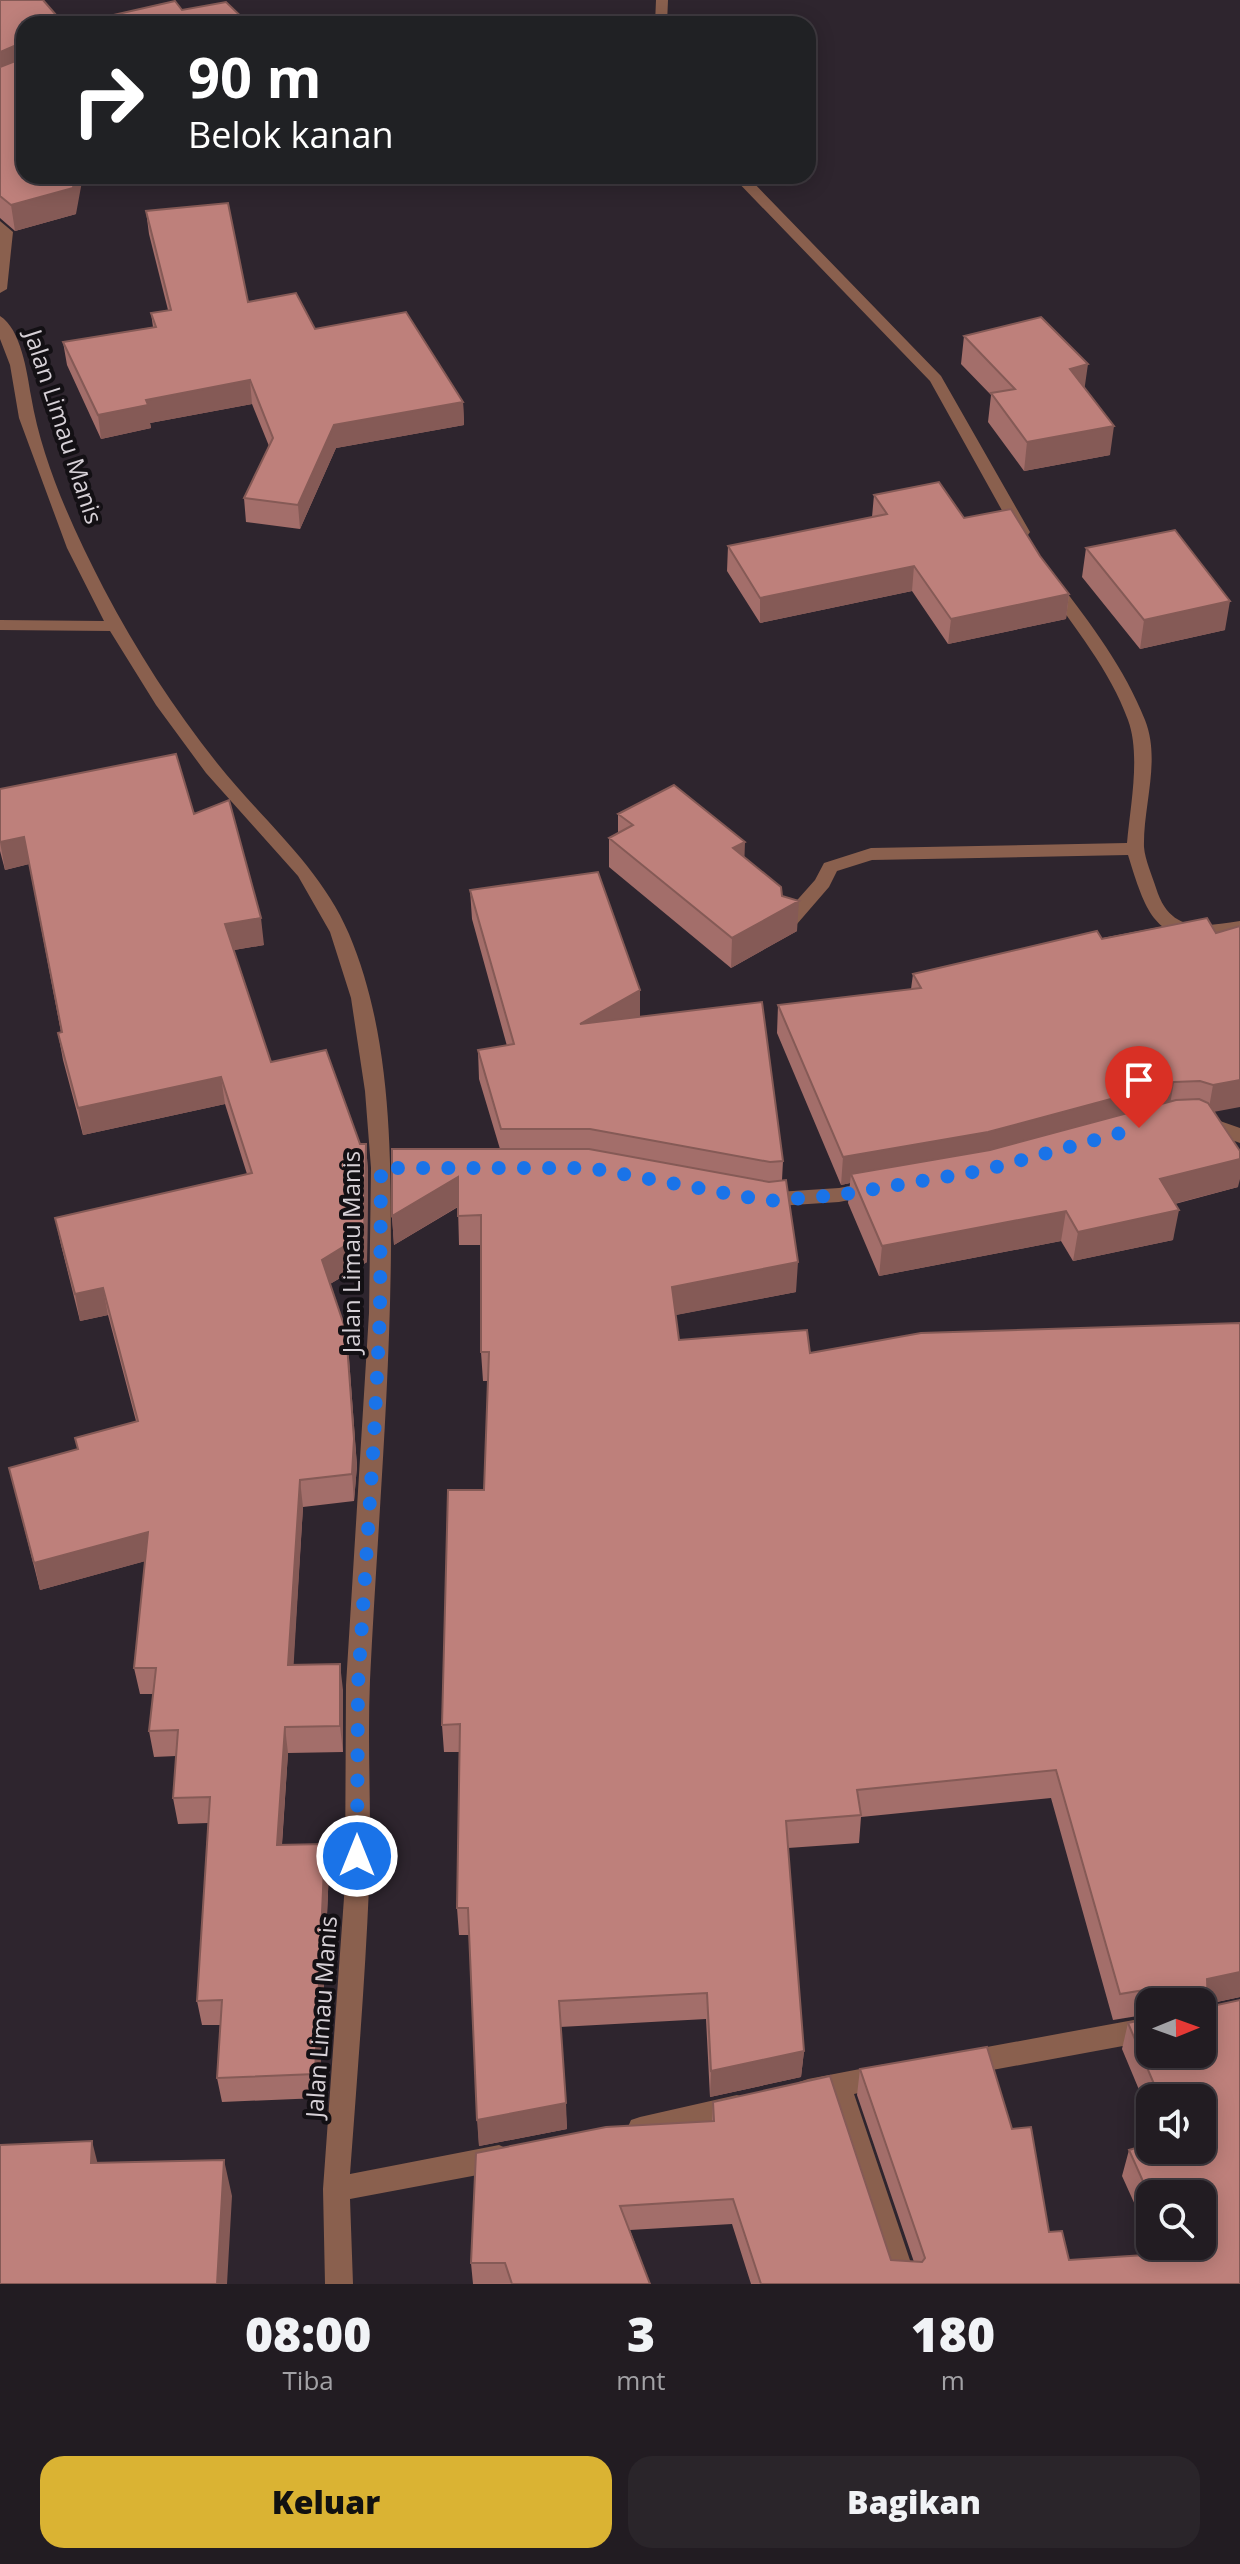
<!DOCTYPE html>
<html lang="id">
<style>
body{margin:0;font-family:"Open Sans",sans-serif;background:#2a252a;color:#f1f3f6;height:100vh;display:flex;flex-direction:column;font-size:30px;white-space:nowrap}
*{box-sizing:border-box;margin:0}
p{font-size:26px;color:#a2a1a5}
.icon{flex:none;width:44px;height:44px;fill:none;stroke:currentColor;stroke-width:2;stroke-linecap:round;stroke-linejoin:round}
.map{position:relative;height:2284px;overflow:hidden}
.drawer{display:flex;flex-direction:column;background:#221c22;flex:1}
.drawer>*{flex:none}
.banner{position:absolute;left:16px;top:16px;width:800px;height:168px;border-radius:24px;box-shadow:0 4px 20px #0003,0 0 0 2px #3f3a40;background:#202124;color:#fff;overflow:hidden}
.needle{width:52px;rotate:89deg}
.buttons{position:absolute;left:1136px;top:1988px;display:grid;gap:16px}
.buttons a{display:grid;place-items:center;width:80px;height:80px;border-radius:16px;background:#221c22;box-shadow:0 4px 20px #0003,0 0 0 2px #3f3a40;font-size:40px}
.pin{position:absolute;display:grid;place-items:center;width:68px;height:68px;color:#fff;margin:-82px -34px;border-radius:50% 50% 50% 0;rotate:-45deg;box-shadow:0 0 8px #0007}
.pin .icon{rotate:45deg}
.me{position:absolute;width:88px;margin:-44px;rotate:0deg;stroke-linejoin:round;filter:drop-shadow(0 0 6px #0008)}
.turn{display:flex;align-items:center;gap:28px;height:168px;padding:0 40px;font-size:36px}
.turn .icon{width:104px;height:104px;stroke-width:2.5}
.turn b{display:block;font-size:56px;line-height:68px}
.eta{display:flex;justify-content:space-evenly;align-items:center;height:136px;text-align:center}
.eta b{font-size:48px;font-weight:800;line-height:56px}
.button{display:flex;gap:16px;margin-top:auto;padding:16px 40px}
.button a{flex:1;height:92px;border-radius:24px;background:#dab333;color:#111;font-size:32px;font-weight:800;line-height:92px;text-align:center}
.button a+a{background:#2a252a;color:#f1f3f6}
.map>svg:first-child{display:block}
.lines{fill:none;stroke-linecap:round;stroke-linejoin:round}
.minor{fill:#8a604e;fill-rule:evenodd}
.wall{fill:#a36e6a}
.shaded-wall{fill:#855a56}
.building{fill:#be807b;stroke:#855a56;stroke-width:2}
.route{stroke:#1a73e8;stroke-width:14;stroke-dasharray:0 25.2}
.labels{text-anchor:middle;stroke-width:8;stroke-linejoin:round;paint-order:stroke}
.street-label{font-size:24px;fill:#d7d1d7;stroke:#131014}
</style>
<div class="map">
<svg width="1240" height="2284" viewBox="0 0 1240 2284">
<rect width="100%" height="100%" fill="#2e252e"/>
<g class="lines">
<path class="minor" d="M656,0H668L667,24H655Z
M732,176H747L941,376L1030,532L1028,535L1022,537L1014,532L930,381Z
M0,221L13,232L7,289L0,293Z
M0,316C21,329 27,372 31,396C42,462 73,529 104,589C136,650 174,709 217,763C262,820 320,866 349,934C390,1031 391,1143 391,1246C390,1391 377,1535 370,1680C367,1749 372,1818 369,1887C365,1983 357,2078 350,2174L499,2145L508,2149L512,2158L508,2167L499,2171L350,2199L353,2284H325L323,2189L345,1884L346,1685L369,1313L371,1168L365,1091L351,998L330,932L298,876L206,773L156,705L110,631L0,630V620L104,621L67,548L19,418L10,365L0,339Z
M1052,579L1058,581C1091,624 1125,669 1145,720C1161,760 1143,806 1144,847C1145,860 1152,875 1156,888C1170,933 1201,927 1240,921V933C1159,946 1150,927 1128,855L872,860L837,871L829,887L797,924H783L781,920L783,916L815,880L824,863L871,848L1127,843C1130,807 1141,755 1128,720C1110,670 1074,627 1044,584Z
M1200,1114L1240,1128V1143L1193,1126L1190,1121Z
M877,1181L884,1183L887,1188L884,1193L839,1202L762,1207L755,1205L752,1200L755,1195L762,1193L839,1188Z
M1150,2017V2041L965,2075L956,2072L952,2063L956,2054L965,2051Z
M886,2064L895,2067L899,2076L895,2085L854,2094L918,2284H890L829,2099L808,2103L799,2100L795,2091L799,2082L808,2079Z
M737,2095L746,2098L750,2107L746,2116L737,2119L640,2141L631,2138L627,2129L631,2120L640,2117Z"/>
</g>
<path class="wall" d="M0,0H43L76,214L15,231L0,218Z
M146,211L248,302L315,329L463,402L464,425L336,448L300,529L246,522L244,498L269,446L252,404L150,423L151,428L101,439L67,365L63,342L153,327L151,313L168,310L149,234Z
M964,336L1085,388L1110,455L1024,471L988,422L991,395L961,364Z
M874,495L964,518L1040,556L1069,594L1066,619L948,644L912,591L760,623L727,571L728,546L872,517Z
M1086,548L1225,630L1140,649L1082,577Z
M0,789L194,814L264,945L234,950L271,1062L360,1144H366L368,1172L367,1262L330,1284L349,1358L357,1466L354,1501L303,1507L293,1665L343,1690V1752L288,1753L282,1845L325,1844L329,1869L319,2098L222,2102L217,2078L220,2025H202L197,2001L208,1823L178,1824L173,1798L176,1756L154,1757L149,1731L153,1694H140L134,1668L145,1561L40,1590L16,1495L9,1468L78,1449L136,1421L108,1315L80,1321L61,1245L55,1218L247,1174L225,1104L83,1135L63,1060L58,1033L61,1032L29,864L5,870L0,851Z
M618,814L745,858L797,931L731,968L609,867V838L618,833Z
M470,890L640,990V1017L783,1161L782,1180L796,1292L675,1315L679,1340L810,1353L1240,1323V1997L1208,2004L1240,2284H751L732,2224L630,2230L650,2284H473L471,2263L712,2121L713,2102L891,2260L914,2262L857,2095L860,2069L1012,2129L1049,2232L1069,2260L1157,2254L1153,2246H1202L1150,2194V2238L1122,2176L1129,2150H1202V2098H1150V2116L1122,2049L1128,2023L1150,2054L1202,2002H1150V2014L1113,2020L1051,1798L861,1817L859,1843L788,1848L804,2051L801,2077L710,2097L706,2019L560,2027L567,2129L479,2146L469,1935H459L457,1908L459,1752H444L442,1725L484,1490L488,1381H483L481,1352V1245H459L458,1207L394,1245L392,1216L500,1149L479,1079L478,1050L507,1046L472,919Z
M1207,918L1215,1112L1238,1187L1175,1204L1173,1240L1073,1261L1061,1241L879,1276L848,1203L850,1183L841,1185L777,1033L778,1005L911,989L913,974Z"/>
<path class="shaded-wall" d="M19,44L23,69L0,78V52Z
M75,176H83L76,214L15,231L11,205Z
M1088,364L1084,392L1070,369Z
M250,380L252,404L150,423L151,428L101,439L98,415L146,400Z
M463,402L464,425L336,448L300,529L298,505L334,425Z
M1114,426L1110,455L1024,471L1027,442Z
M914,566L912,591L760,623V598Z
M1069,594L1066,619L948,644L951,619Z
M1230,601L1225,630L1140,649L1144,620Z
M24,837L29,864L5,870L0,842Z
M745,842L744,871L733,848Z
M799,901L797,931L731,968L732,938Z
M261,918L264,945L228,951L225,924Z
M640,990V1020L580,1024Z
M221,1077L225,1104L83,1135L78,1108Z
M1240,1080V1107L1208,1113L1213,1085Z
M1174,1082L1169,1110L984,1160L851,1174L850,1183L841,1185L843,1157Z
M366,1144L368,1172L367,1262L325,1287L322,1260Z
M1240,1159V1179L1238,1187L1154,1209L1160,1179Z
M458,1177L459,1206L394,1245L392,1216Z
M1179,1210L1173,1240L1073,1261L1078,1232Z
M1066,1211L1061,1241L879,1276L882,1246Z
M798,1262L796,1292L671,1316L672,1287Z
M103,1288L108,1315L80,1321L75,1294Z
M346,1331L357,1466L354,1501L352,1474Z
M300,1480L303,1507L292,1692L288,1665Z
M148,1532L153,1559L40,1590L34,1563Z
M340,1664L343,1690V1752L340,1726Z
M285,1727L288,1753L280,1871L277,1845Z
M325,1844L329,1869L319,2098L315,2074Z
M1240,1972V1997L1202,2005L1207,1979Z
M804,2051L801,2077L710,2097L711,2071Z
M566,2103L567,2129L479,2146L477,2120Z
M92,2141L101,2177L91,2163Z
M224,2160L232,2196L227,2284H217Z"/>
<path class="building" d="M0,0H43L64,24H24V176H75L73,188L11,205L0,196V67L23,58V47L19,44L0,52Z
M175,1L182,10L226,2L249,24H74Z
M228,203L248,302L296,293L315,329L406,312L463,402L334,425L298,505L244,498L273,438L250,380L146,400L148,405L98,415L63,342L156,327L151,313L171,310L146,211Z
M1041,317L1088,364L1070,369L1114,426L1027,442L991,393L1015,389L964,336Z
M939,482L964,518L1011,509L1040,556L1069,594L951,619L914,566L760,598L728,546L887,514L874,495Z
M1175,530L1230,601L1144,620L1086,548Z
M176,754L194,814L229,800L261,918L225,924L271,1062L326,1050L360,1144H366L364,1234L322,1260L346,1331L354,1439L352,1474L300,1480L288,1665L340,1664V1726L285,1727L277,1845L325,1844L315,2074L217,2078L222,2000L197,2001L210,1797L173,1798L178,1730L149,1731L156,1668H134L148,1532L34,1563L9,1468L78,1449L75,1438L138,1421L103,1288L75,1294L55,1218L252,1173L221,1077L78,1108L58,1033L62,1032L24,837L0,842V789Z
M674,785L745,842L733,848L781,887L782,896L799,901L732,938L609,838L633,825L618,814Z
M598,872L640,990L580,1024L762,1002L783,1161L770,1162L590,1129H501L478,1050L514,1044L470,890Z
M1207,918L1216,933L1240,926V1080L1213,1085L1200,1081L1174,1082L988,1132L843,1157L778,1005L921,988L913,974L1097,931L1102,939Z
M1199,1099L1208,1103L1240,1151V1159L1160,1179L1179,1210L1078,1232L1066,1211L882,1246L851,1174L990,1150L1176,1100Z
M392,1149H589L769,1182L786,1180L798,1262L672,1287L679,1340L807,1330L810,1353L921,1333L1240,1323V1972L1207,1979L1208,2007L1240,2000V2284H761L733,2199L620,2206L650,2284H512L505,2263H471L476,2153L606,2127L714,2121L713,2102L830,2076L891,2260L922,2262L925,2258L860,2069L987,2047L1012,2129L1031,2127L1049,2232L1062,2231L1069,2260L1175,2253L1172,2246H1202V2194H1150V2197L1129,2150L1150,2144V2150H1202V2098H1160L1128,2023L1150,2018V2054H1202V2002H1160V1990L1156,1988L1120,1994L1056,1770L857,1790L861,1815L786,1821L804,2051L711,2071L707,1993L559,2001L566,2103L477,2120L468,1908H457L460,1724L442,1725L448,1490H484L489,1352H481V1215L458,1216V1177L392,1216Z
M92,2141L91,2163L224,2160L217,2284H0V2145Z"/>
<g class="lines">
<path class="route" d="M357,1856L358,1685L374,1438L380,1313L381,1168H590L768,1201L839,1195L985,1170L1139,1128"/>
</g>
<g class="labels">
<g class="street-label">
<text transform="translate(63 427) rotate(72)" y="8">Jalan Limau Manis</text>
<text transform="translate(352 1252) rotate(-90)" y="8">Jalan Limau Manis</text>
<text transform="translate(322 2017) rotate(-86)" y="8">Jalan Limau Manis</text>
</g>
</g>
</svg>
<div class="buttons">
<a><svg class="needle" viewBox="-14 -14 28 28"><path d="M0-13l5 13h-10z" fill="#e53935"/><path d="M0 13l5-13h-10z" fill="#a2a1a5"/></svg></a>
<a><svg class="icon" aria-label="sound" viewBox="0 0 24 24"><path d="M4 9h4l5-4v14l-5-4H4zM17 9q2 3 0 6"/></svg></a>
<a><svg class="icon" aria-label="search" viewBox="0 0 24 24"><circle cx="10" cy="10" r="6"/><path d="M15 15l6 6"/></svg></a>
</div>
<div class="pin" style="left:1139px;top:1128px;background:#d93025"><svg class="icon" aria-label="arrive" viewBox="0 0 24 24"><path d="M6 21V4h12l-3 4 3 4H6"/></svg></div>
<svg class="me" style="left:357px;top:1856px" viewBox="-20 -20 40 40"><circle r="17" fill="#1a73e8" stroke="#fff" stroke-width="3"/><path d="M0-11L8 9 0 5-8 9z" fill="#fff"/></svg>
<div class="banner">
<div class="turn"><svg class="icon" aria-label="right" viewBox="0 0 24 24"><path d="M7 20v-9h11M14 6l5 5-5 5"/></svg><div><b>90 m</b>Belok kanan</div></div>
</div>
</div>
<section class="drawer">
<div class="eta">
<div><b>08:00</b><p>Tiba</p></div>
<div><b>3</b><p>mnt</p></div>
<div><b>180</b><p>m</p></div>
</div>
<div class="button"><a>Keluar</a><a>Bagikan</a></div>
</section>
